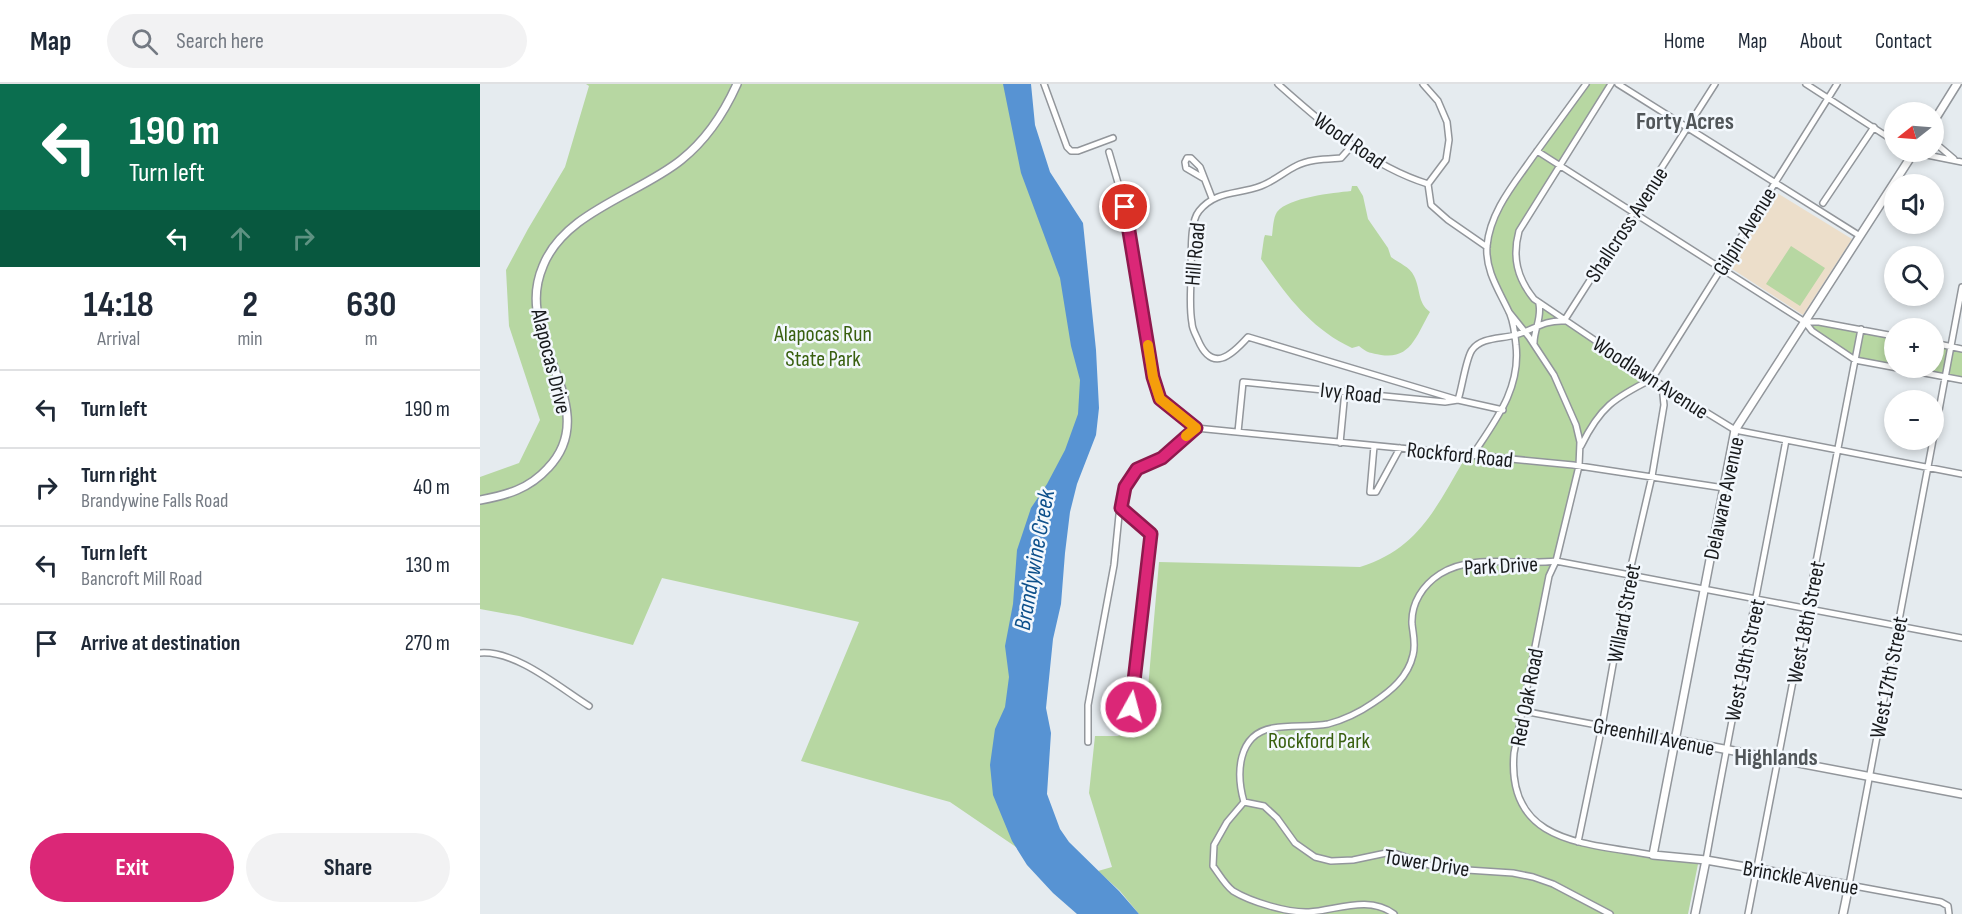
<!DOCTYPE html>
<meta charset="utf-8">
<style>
body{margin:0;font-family:"Sofia Sans Condensed",sans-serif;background:#f2f2f3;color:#1f2937;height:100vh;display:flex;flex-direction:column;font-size:22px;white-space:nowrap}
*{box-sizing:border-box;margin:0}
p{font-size:20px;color:#747a83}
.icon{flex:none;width:33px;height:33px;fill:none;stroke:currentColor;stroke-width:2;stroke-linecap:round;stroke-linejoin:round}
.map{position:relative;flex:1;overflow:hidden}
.sheet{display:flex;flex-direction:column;background:#fff;width:480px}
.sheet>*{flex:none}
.top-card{background:#0b6e4f;color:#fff;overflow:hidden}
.needle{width:39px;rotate:253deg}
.tools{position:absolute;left:1404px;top:18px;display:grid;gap:12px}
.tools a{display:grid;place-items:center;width:60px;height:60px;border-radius:50%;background:#fff;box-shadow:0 3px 9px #0003;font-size:30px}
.pin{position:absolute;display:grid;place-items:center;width:51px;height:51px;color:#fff;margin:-26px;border:3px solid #fff;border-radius:50%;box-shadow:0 2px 6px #0007}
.me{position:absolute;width:66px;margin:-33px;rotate:7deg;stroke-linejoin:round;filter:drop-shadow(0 0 4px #0008)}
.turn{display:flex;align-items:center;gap:21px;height:126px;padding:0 30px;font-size:27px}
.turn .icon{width:78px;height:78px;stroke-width:2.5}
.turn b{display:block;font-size:42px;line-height:51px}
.lanes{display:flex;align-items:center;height:57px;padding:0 30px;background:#0003;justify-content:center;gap:30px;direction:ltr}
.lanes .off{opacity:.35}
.eta{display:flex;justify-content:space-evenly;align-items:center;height:102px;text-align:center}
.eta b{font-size:36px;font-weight:700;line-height:42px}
.button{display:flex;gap:12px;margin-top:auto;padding:12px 30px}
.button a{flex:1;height:69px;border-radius:36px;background:#db2777;color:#fff;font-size:24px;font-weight:700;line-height:69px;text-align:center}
.button a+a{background:#f2f2f3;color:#1f2937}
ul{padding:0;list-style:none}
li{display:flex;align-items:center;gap:18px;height:78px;padding:0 30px;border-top:2px solid #e0e1e3}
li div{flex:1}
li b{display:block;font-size:22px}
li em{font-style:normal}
header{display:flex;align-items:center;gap:36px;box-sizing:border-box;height:84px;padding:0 30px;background:#fff;border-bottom:2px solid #e0e1e3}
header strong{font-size:28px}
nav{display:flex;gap:33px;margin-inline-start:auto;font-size:21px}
.search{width:420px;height:54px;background:#f2f2f3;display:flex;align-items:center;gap:15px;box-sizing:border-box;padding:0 21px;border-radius:33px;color:#747a83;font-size:22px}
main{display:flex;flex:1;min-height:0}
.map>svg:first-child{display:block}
.education{fill:#ecdeca}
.green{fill:#b7d7a2}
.water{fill:#5793d3}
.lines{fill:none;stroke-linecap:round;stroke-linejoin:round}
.minor-casing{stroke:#92969b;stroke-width:8}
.tertiary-casing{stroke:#92969b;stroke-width:10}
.minor{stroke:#fff;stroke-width:5}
.tertiary{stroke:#fff;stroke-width:7}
.route-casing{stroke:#8e194d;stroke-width:15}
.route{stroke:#db2777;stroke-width:10}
.slow{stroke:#f59e0b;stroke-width:10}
.labels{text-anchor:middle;stroke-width:5;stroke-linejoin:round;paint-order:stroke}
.street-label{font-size:22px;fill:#181a1c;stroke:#f3f8fd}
.park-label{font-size:22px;fill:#385f0f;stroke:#f3f8fd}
.neighbourhood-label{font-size:24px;font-weight:bold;fill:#515659;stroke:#f3f8fd}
.water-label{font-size:24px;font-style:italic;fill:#0d508b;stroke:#f3f8fd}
</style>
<header>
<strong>Map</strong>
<div class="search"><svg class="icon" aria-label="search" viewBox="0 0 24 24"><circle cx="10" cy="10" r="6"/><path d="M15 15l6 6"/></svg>Search here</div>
<nav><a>Home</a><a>Map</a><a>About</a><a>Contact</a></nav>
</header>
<main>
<section class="sheet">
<div class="top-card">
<div class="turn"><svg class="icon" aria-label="left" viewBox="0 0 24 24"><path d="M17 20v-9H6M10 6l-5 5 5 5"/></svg><div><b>190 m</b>Turn left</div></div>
<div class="lanes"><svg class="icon" aria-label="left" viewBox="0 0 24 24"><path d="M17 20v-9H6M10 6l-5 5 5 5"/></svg><svg class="icon off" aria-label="ahead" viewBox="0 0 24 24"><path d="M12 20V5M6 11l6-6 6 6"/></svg><svg class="icon off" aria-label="right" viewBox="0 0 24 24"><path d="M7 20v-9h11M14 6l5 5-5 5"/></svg></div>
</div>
<div class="eta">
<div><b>14:18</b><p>Arrival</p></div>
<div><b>2</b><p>min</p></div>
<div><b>630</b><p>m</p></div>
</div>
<ul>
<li><svg class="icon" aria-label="left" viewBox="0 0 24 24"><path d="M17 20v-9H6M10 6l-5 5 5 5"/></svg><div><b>Turn left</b></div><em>190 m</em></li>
<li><svg class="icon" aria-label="right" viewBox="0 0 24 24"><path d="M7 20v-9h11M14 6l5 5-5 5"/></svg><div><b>Turn right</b><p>Brandywine Falls Road</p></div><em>40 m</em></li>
<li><svg class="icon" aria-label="left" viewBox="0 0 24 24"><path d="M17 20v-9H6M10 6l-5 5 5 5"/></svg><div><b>Turn left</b><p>Bancroft Mill Road</p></div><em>130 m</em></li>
<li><svg class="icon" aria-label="arrive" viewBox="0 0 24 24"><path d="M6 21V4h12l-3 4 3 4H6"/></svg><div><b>Arrive at destination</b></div><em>270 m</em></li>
</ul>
<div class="button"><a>Exit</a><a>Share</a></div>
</section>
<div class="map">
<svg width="1482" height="830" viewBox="0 0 1482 830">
<rect width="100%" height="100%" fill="#e5ebef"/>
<path class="education" d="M1294,107L1372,155L1323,231L1246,181Z"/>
<path class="green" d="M106,0H538L614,315L581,420L544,756L536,763L470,718L321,677L379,538L182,494L153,561L39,532L0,525V393L39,379L60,336L29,242L26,186L48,145L85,83L109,2Z
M1106,0H1131L1042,140L1035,172L1047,207L1172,295L1131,318L1100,364L1099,382L1072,484L1034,669L1039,711L1056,738L1088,756L1219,775L1208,830H659L640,807L618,787L632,783L609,709L615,652H638L651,643L653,627H666L679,478L880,483C938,465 955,425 984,376L992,372L1033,301L1035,251L1044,248L1019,210L1007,163L1015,131Z
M872,102H877L883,112L888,135L908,164L911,173C919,179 930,183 934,192C941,206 937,218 950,228C937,250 931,276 901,271C891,269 887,269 879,262L872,264C830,244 807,212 781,175L784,154L785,151L792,152C793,145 793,134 797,128C809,113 853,109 871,107Z
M1311,162L1345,184L1320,222L1286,200Z
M1325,238L1414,252V284H1454V259L1482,265V296L1375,276L1343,256Z"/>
<path class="water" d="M523,0H551L555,41L570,88L603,139L616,266L619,324L616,351L597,400L590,428L585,469L581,520L573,555L566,624L571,649L567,710L580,745L589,758L639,807L659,830H597L573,809L547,781L532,757L513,711L510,681L515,645L525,623L529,593L525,562L533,520L537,466L551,424L567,400L585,366L598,330L600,296L591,262L580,194L541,89Z"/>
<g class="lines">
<g class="minor-casing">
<path id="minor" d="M564,0L587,63L591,67H598L633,54
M798,0C843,40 890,82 948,100
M943,0L958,17L967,38L969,56L966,76L948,100L951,121L968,136L1007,163
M1131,0L1039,147C1032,173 1037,194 1054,215L1172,295L1255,346L1482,390
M1138,0L1380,152
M1326,0L1414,57
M1454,58L1474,75
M869,60V65L861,74C847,75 829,75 816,82C804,88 794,97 781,102C758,111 736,106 719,127C709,139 712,173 711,189C711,206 709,223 712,239C712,245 716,251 718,256C732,289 751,272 768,253L978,316L1023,326
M1057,67L1325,238L1332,247L1375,276L1482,296
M629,68L645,123L673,293L680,315L716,344
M1432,68L1482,78
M723,94L706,84L705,78L707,74H711L720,83L732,114
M1343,119L1394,43
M1029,228L1049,253L1074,291L1096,341L1100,358L1099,382L1076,477L1069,492L1034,669C1026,761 1107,759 1173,771
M1325,238H1339L1414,252
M1054,259C1054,245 1062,235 1059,220
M1454,259L1482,265
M1172,295L1357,0
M716,344L1093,381L1244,404
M758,348L763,298L965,318L978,316C982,304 986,274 992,266C1001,253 1021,255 1035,251C1054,246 1063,236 1084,237L1235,0
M1454,353L1482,203
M1453,356L1369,801L1461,818L1468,822L1469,830
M860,359L865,307
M894,362L890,408H896L920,364
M1101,362C1120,323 1134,314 1172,295
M992,372C1015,337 1041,305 1036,261C1035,250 1034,240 1030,230C1020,208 1005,187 1007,162C1010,128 1034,100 1052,74C1070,49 1088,25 1106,0
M641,424L671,450L651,623
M0,569C36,566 80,604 109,622
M1043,627L1196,656
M608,658V621L634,481L639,431L645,403L657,385L682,374L716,344
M764,718C756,690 757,650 793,644C811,641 830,643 848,640C863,636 880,628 893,619C911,607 928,593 933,571C936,560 933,550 932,540C931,519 943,501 960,490C993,469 1038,482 1076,477L1482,554
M764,718L784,722L797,734L815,759L835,773L851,777L873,776L911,768L955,783L972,785L1033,789L1053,793L1073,800L1130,830
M764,718L747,738L734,761L733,782C739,790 745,801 753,807C771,818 808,829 829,828C857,826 889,811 914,830
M1098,758L1122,642L1149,491L1172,392L1184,321L1182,301
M1226,776C1251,636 1280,496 1306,356
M1268,830L1381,245"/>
</g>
<g class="tertiary-casing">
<path id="tertiary" d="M1454,37L1477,0
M0,416C27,411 49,405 68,384C115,335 62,279 57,226C55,211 57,196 63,182C84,128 159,110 201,76C226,56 244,29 257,0
M1196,656L1482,710
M1215,830L1226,776
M1363,830L1369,801L1226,776L1173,771L1255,346L1434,68"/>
</g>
<use href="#minor" class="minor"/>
<use href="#tertiary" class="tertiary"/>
</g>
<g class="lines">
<g class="route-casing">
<path id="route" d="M645,123L673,293L680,315L716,344L682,374L657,385L645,403L641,424L671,450L651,623"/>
</g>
<use href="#route" class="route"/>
<path class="slow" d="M668,261L673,293L680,315L716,344L706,352"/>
</g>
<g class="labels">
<g class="street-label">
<text transform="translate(870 56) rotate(35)" y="8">Wood Road</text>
<text transform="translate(1146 140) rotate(-57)" y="8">Shallcross Avenue</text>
<text transform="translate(1264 147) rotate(-58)" y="8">Gilpin Avenue</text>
<text transform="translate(714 170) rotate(-85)" y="8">Hill Road</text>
<text transform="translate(72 277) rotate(76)" y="8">Alapocas Drive</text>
<text transform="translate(1171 293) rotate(33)" y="8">Woodlawn Avenue</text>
<text transform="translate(871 308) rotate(6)" y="8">Ivy Road</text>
<text transform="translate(980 370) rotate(6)" y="8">Rockford Road</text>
<text transform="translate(1243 414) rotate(-78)" y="8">Delaware Avenue</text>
<text transform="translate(1021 481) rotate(-3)" y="8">Park Drive</text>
<text transform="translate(1143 529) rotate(-79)" y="8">Willard Street</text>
<text transform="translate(1325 538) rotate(-79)" y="8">West 18th Street</text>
<text transform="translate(1264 576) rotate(-78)" y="8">West 19th Street</text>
<text transform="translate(1408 593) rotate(-79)" y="8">West 17th Street</text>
<text transform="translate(1046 613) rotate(-79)" y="8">Red Oak Road</text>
<text transform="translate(1174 652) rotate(11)" y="8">Greenhill Avenue</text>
<text transform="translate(947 778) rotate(9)" y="8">Tower Drive</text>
<text transform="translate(1321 793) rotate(10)" y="8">Brinckle Avenue</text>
</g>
<g class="park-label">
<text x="343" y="257">Alapocas Run<tspan x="343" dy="25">State Park</tspan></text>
<text x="839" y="664">Rockford Park</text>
</g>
<g class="neighbourhood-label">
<text x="1205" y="45">Forty Acres</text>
<text x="1296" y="681">Highlands</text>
</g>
<g class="water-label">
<text transform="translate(554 476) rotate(-80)" y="8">Brandywine Creek</text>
</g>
</g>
</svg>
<div class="tools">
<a><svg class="needle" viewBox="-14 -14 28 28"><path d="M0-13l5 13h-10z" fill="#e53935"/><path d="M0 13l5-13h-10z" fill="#747a83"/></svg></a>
<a><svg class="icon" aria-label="sound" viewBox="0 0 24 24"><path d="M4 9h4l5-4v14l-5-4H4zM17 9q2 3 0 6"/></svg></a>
<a><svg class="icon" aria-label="search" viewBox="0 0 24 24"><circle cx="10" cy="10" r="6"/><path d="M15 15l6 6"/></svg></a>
<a>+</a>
<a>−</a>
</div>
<div class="pin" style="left:645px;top:123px;background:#d93025"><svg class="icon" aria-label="arrive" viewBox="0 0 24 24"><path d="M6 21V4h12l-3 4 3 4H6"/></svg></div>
<svg class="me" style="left:651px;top:623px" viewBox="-20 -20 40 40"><circle r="17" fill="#db2777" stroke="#fff" stroke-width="3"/><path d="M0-11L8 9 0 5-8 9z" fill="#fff"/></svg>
</div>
</main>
